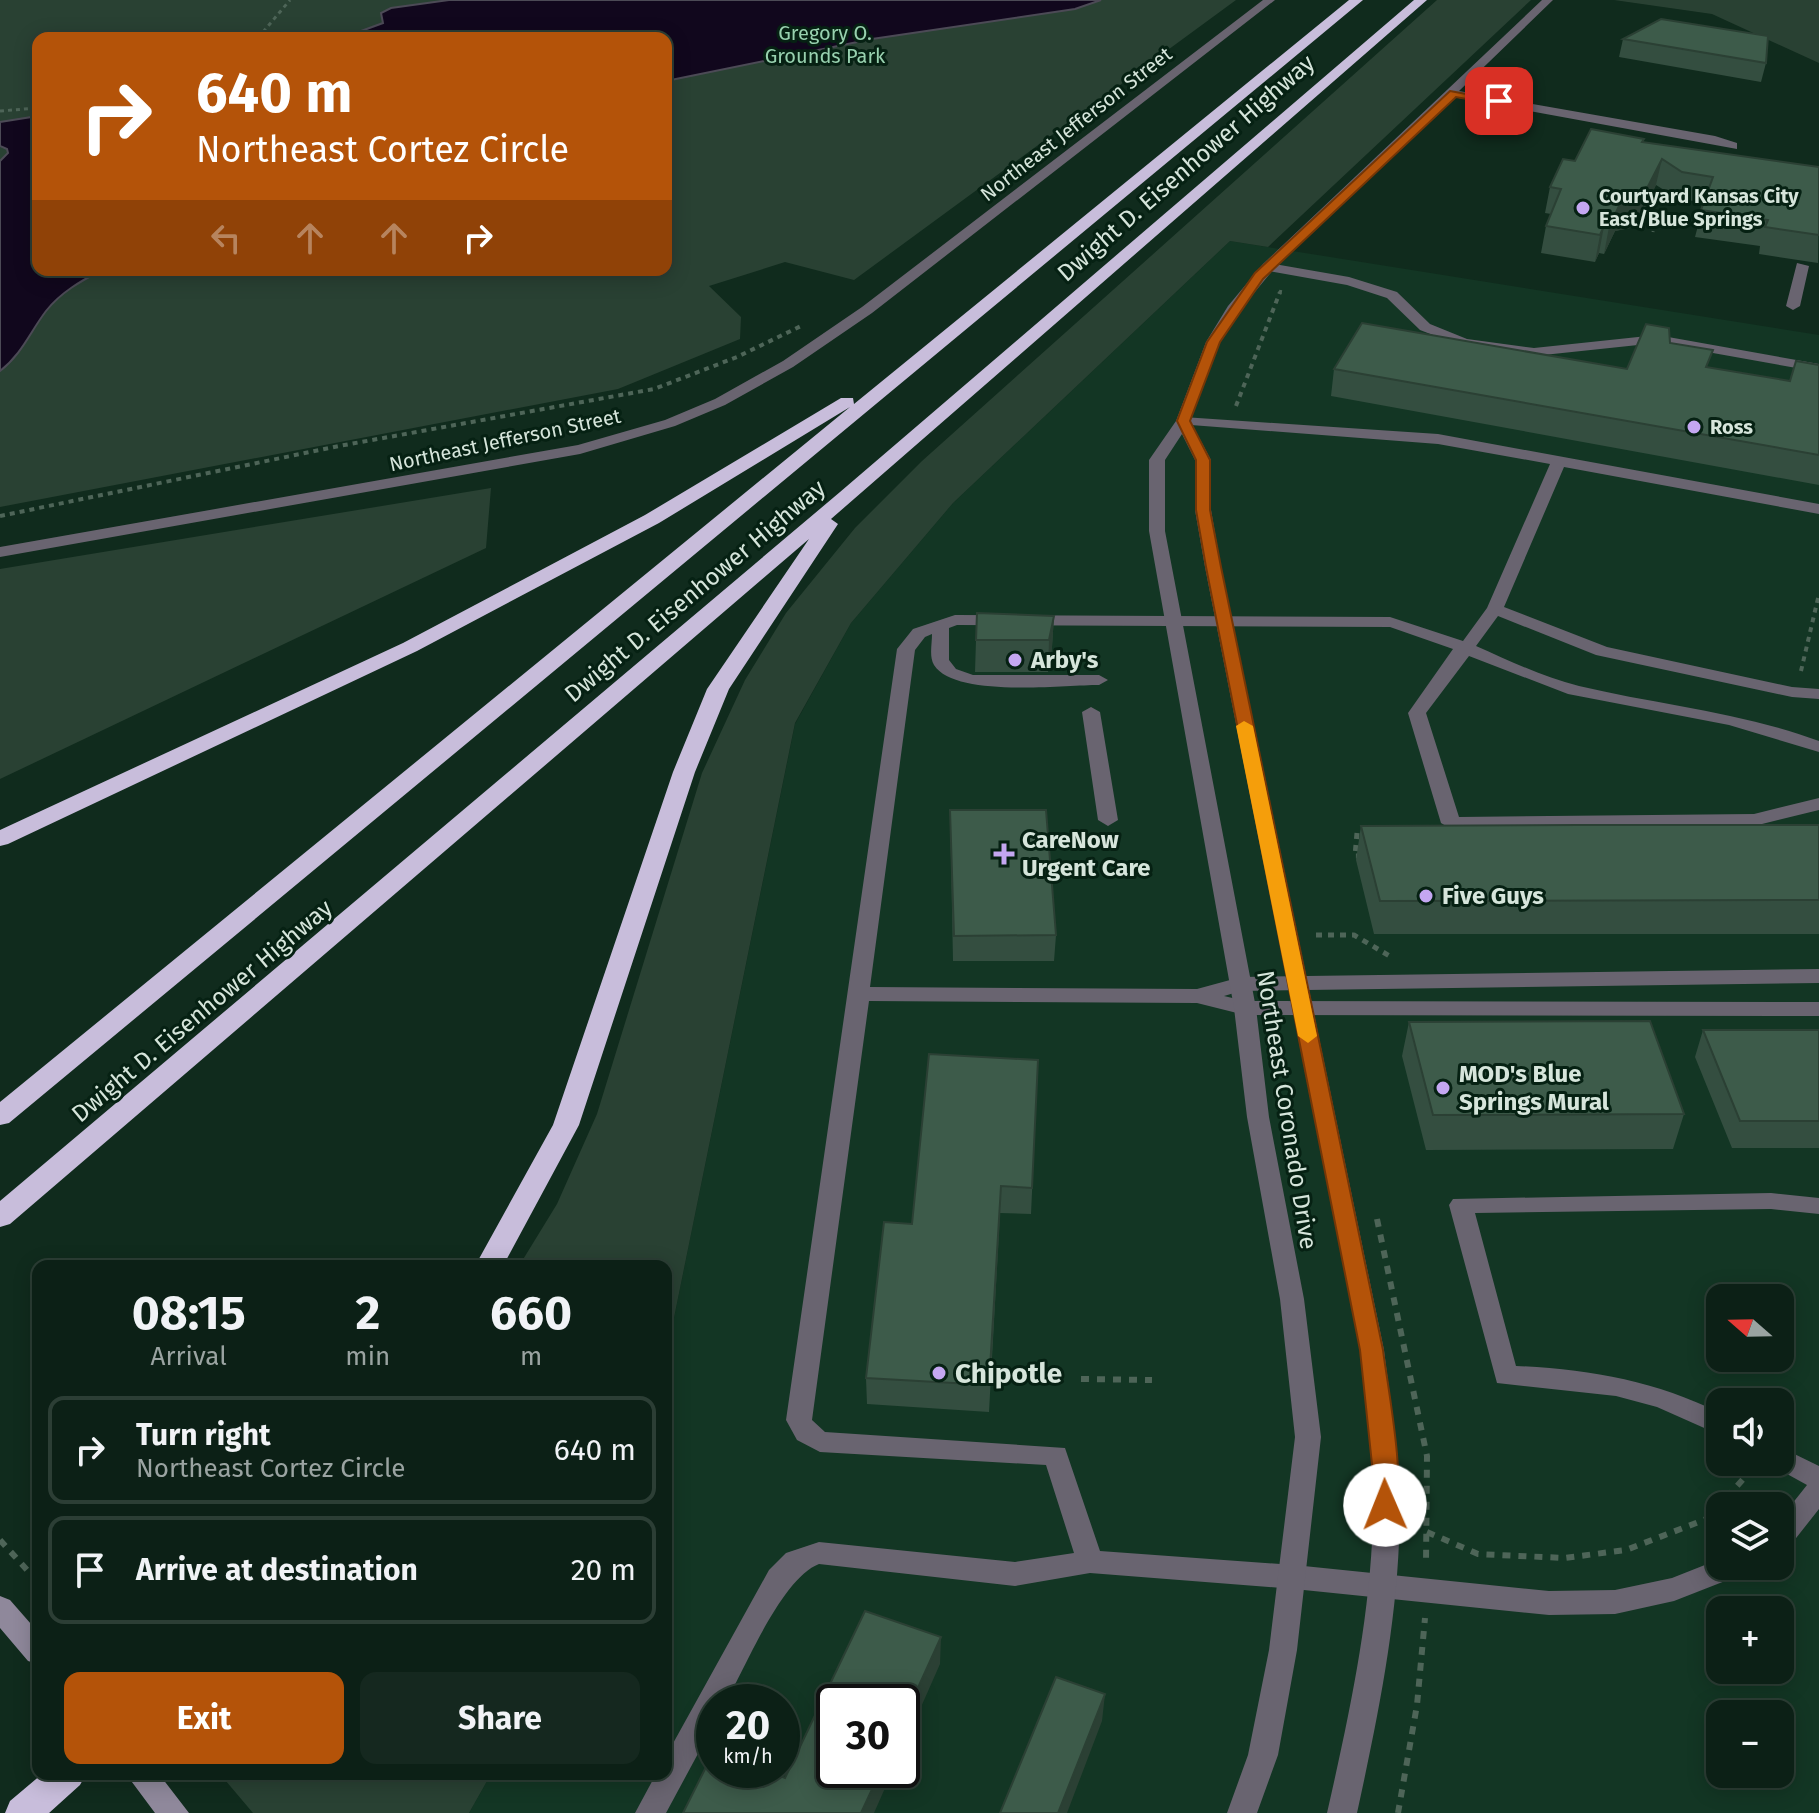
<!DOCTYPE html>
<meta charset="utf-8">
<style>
body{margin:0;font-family:"Fira Sans",sans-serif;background:#15281f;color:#f1f3f6;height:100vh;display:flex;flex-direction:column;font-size:30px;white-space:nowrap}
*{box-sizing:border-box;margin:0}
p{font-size:26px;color:#9aa3a1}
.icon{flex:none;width:44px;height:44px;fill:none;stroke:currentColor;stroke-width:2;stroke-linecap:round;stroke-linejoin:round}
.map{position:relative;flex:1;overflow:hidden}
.panel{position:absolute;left:32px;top:1260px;width:640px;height:520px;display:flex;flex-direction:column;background:#0c2016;border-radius:16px;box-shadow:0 4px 20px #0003,0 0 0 2px #2c3e35}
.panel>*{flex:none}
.hud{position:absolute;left:32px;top:32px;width:640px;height:244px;border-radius:16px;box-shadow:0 4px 20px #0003,0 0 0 2px #2c3e35;background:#b45309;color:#fff;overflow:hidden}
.needle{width:52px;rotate:290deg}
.controls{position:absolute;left:1706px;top:1284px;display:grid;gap:16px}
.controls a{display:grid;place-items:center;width:88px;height:88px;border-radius:16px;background:#0c2016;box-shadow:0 4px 20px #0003,0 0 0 2px #2c3e35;font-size:40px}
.speed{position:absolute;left:696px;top:1684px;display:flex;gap:16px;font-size:40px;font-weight:700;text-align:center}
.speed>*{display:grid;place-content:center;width:104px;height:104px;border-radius:50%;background:#0c2016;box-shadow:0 4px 20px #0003,0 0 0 2px #2c3e35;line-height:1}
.speed small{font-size:20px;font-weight:400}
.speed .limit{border:4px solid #111;border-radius:12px;background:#fff;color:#111}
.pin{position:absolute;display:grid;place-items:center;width:68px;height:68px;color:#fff;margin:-34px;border-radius:16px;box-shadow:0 4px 12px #0006}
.me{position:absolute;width:88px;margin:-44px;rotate:359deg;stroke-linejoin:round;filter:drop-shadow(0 0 6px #0008)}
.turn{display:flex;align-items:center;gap:28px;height:168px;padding:0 32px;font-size:36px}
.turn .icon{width:104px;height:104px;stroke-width:2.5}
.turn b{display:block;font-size:56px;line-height:68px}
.lanes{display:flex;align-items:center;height:76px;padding:0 32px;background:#0003;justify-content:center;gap:40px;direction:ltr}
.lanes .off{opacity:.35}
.eta{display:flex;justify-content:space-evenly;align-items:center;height:136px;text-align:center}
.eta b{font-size:48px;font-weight:700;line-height:56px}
.primary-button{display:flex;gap:16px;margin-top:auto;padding:16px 32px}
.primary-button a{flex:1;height:92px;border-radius:16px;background:#b45309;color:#fff;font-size:32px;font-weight:700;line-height:92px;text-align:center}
.primary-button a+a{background:#15281f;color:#f1f3f6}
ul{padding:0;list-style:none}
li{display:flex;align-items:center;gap:24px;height:108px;margin:0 16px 12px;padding:0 16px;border:4px solid #2c3e35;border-radius:16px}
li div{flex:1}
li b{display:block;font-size:30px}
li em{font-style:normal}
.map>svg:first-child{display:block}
.built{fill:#133624;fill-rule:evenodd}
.green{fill:#294133;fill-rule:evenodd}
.water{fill:#11071d;stroke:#4c4a56;stroke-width:2}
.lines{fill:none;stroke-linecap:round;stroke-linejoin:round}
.path-far3{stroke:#4e6558;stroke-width:3;stroke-dasharray:4 4;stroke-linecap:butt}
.path-far2{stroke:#4e6558;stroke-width:4;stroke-dasharray:5 5;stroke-linecap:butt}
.path-far1{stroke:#4e6558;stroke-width:5;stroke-dasharray:6 6;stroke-linecap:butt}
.path{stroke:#4e6558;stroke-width:6;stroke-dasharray:8 8;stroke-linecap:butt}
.service{fill:#696470;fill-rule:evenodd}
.minor{fill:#696470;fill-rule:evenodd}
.secondary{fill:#8f889b;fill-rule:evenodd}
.motorway{fill:#c8bddb;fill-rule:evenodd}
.wall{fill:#344e40}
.shaded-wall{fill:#2b4034}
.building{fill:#3d5b4a;stroke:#2b4034;stroke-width:2}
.route{fill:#b45309;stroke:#753606;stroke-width:2}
.slow{fill:#f59e0b}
.poi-dot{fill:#c4a7f1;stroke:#062113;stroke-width:3}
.labels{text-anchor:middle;stroke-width:6;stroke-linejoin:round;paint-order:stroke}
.far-park-label{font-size:20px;fill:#98d1af;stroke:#062113}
.far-street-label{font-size:20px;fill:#d6e5db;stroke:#062113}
.far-poi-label{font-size:20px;font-weight:bold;fill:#d6e5db;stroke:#062113;text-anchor:start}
.street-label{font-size:24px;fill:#d6e5db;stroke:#062113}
.poi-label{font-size:24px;font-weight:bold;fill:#d6e5db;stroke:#062113;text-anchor:start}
.near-poi-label{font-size:28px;font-weight:bold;fill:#d6e5db;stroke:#062113;text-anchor:start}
</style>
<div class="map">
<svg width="1819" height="1813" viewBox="0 0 1819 1813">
<rect width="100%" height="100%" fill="#102b1d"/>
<path class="built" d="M1230,241L1819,335V1813H469L491,1774H666V1357L795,724L851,623L953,503ZM1720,1298H1780V1358H1720ZM1720,1402H1780V1462H1720ZM1720,1506H1780V1566H1720ZM1720,1610H1780V1670H1720ZM714,1702H782V1770H714ZM834,1702H902V1770H834ZM1720,1714H1780V1774H1720Z"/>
<path class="green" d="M0,0H1236L854,280L785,262L709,286L741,317L740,339L618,389L0,507ZM38,38H666V270H38Z
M1437,0H1531L1268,247L1230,241L953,503L851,623L795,723L666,1357V1266H519L557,1204L597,1114L702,773L745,680L786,613L855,528L922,461Z
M1614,0H1819V63L1712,14Z
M491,488L486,548L0,779V569Z
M220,1774H491L469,1813H253Z"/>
<path class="water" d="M449,0H1101L1075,9L872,39L666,81V38H342L383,23L381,13L391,8Z
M38,116V270H102C81,281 61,292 46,311C30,332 22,354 0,371V161L8,153L7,149L0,146V122Z"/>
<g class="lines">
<path class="path-far3" d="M258,38L290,0
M0,111L38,108
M1649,210L1656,218L1653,232
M1280,294L1281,289"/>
<path class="path-far2" d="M1236,406L1280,292
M0,516L339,446L654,389L737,357L801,326
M1801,671L1819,594"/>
<path class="path-far1" d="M1357,833L1355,856H1363
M1316,935H1354L1393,958"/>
<path class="path" d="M1377,1219L1427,1456L1426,1564
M1081,1379L1152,1380
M1427,1532L1478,1554L1564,1558L1626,1550L1709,1518L1745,1477
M0,1540L38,1582
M1398,1813L1417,1705L1425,1618"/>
<path class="service" d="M1268,263L1349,277L1397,292L1430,324L1467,339L1534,348L1657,335L1819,364V372L1657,343L1534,356L1464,347L1420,330L1387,298L1347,285L1263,270V264Z
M1797,263L1809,266L1800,306L1793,310L1786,306Z
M1183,417L1438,434L1819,504V514L1564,467L1504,607L1607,647L1792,687L1819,689V699L1792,697L1596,655L1498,616L1476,646C1510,661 1543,677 1579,686C1659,705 1741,712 1819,741V752L1729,725L1568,694L1469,656L1426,713L1459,817L1754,814L1819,798V810L1754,826L1451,829L1441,823L1408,713L1453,649L1390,627L957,625L949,628V660L956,669L973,675H1099L1108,680L1099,685C1061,685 955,698 934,665C929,657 932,644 932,634L925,637L915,650L870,987L1197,989L1241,977L1819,969V983L1241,991L1224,996L1245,1001L1819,1002V1016L1245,1015L1197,1003L869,1001L812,1420L825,1432L1065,1448L1100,1551L1294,1565L1549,1591L1615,1590L1672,1578L1720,1559V1566H1747L1743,1574L1674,1601L1615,1614L1549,1615L1294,1589L1090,1573L1015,1586L819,1564C782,1578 746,1666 726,1702H714V1724L666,1813H635L656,1774H666V1756L769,1570L786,1553L819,1542L1015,1562L1074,1553L1046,1465L820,1452L797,1440L786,1420L897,649L913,629L955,615L1390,617L1463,641L1487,608L1550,464L1438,444L1178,424V418Z
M1091,707L1100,712L1118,820L1108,826L1098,820L1082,712Z
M1771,1193L1819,1198V1214L1771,1209L1475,1213L1516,1366C1588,1369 1655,1381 1720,1413V1435L1657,1407L1616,1396L1497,1383L1449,1205L1453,1199Z
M1780,1447L1819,1466V1509L1789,1547L1780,1550V1519L1807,1485L1771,1465L1769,1462H1780Z"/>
<path class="minor" d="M1263,0H1275L872,313L793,367L725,405L675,426L580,454L0,557V547L578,445L665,420L715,399L783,361L862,307Z
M1542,0H1553L1459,91L1715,136L1737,143V149L1453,97L1273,270L1239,311L1220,342L1190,421L1211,460V510L1221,567L1384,1350C1389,1393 1397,1435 1399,1478C1404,1591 1381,1703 1357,1813H1327C1352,1703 1376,1592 1373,1479C1372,1436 1364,1393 1360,1350L1205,567L1195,510V460L1182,434L1165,460V531L1256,1008L1269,1117L1304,1299L1321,1437L1297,1650L1278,1755L1257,1813H1227L1248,1755L1269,1650L1295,1437L1280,1299L1247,1117L1234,1008L1149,531V460L1176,421L1206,342L1228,306L1263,264Z"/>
<path class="secondary" d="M0,1596L10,1600L38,1632V1664L28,1661L0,1628Z
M126,1774H159L189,1813H155Z"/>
<path class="motorway" d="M1349,0H1363L9,1123L0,1125V1102L850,407L659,523L417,651L8,844L0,846V830L403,643L645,515L841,398H853L854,404Z
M1414,0H1427L831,519L838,524L729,689L695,772L579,1125L503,1266H475L553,1125L673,772L707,689L809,539L10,1224L0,1227V1201L840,492Z
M42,1774H86L80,1785L49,1813H5L10,1801Z"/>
</g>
<path class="wall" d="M1623,39L1766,63L1761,82L1619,57Z
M1643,142L1819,167L1818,263L1759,254L1760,246L1695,237L1704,203L1677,198L1656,185L1635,227L1615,231L1604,254L1599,253L1595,262L1541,253L1546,226L1551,214L1545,213L1550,187L1575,161Z
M1670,343L1708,368L1790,381L1819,365V485L1331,396L1334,369H1627Z
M1054,616L1052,647L1048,672H975L976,640Z
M950,810L1056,935L1054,961H953Z
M1819,825V934H1374L1356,860L1361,826Z
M1409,1022L1684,1114L1673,1149L1426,1150L1402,1056Z
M1703,1030H1819V1148H1732L1695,1057Z
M1038,1060L1031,1214L1000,1213L989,1412L867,1404L866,1378L912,1224Z"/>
<path class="shaded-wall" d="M1662,159L1656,185L1635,227L1615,231L1604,254L1609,227L1620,204Z
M1604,226L1599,253L1595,262L1600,235Z
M1054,616L1052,647L1048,672L1049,640Z
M941,1637L940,1664L902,1750V1723Z
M1105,1694L1102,1721L1067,1813H1058Z
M881,1770H893L874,1813H861Z"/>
<path class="building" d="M1661,19L1768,36L1766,63L1623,39Z
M1591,129L1644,139L1642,142L1819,167V235L1765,227L1768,220L1701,210L1713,177L1682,172L1662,159L1641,200L1620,204L1609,227L1604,226L1600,235L1546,226L1561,189L1550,187L1563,159L1575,161Z
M1362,323L1627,369L1646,324L1669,328L1670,343L1713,350L1706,367L1790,381L1796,361L1819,365V455L1334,369Z
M977,613L1054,616L1049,640H976Z
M950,810H1046L1056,935L954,936Z
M1579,825H1819V900L1380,901L1361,826Z
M1650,1021L1684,1114L1433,1115L1409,1022Z
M1703,1030H1819V1121H1740Z
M929,1054L1038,1060L1032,1188L1001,1186L989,1385L866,1378L884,1222L912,1224Z
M865,1611L941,1637L902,1723V1702H834V1770H881L861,1813H683L714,1751V1770H765L785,1778Z
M1056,1677L1105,1694L1058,1813H1000Z"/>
<path class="route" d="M1450,91L1504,101L1499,105L1456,97L1263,279L1220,342L1190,421L1210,460V510L1221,567L1383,1350C1387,1383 1407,1486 1394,1512L1385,1515L1377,1512L1360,1350L1206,567L1196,510V460L1177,421L1207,342L1255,273Z"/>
<path class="slow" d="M1244,721L1253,726L1317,1036L1308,1043L1298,1036L1236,726Z"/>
<g class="poi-dot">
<circle cx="1583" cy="208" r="8"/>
<circle cx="1694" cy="427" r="8"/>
<circle cx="1015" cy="660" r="8"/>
<path d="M1000 842h8v8h8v8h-8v8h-8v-8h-8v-8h8z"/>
<circle cx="1426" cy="896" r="8"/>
<circle cx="1443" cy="1088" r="8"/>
<circle cx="939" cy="1373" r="8"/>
</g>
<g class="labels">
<g class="far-park-label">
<text x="825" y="40">Gregory O.<tspan x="825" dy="23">Grounds Park</tspan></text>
</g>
<g class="far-street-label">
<text transform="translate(1076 124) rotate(-38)" y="7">Northeast Jefferson Street</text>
<text transform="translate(505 440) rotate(-12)" y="7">Northeast Jefferson Street</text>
</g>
<g class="far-poi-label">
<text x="1599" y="203">Courtyard Kansas City<tspan x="1599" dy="23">East/Blue Springs</tspan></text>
<text x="1710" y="434">Ross</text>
</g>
<g class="street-label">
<text transform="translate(1186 168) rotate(-41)" y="8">Dwight D. Eisenhower Highway</text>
<text transform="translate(695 591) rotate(-40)" y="8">Dwight D. Eisenhower Highway</text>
<text transform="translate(202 1011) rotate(-40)" y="8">Dwight D. Eisenhower Highway</text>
<text transform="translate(1287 1110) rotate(81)" y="8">Northeast Coronado Drive</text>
</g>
<g class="poi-label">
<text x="1031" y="668">Arby's</text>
<text x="1022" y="848">CareNow<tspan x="1022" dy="28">Urgent Care</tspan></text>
<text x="1442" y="904">Five Guys</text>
<text x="1459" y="1082">MOD's Blue<tspan x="1459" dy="28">Springs Mural</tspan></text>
</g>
<g class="near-poi-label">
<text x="955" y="1383">Chipotle</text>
</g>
</g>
</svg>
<div class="controls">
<a><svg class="needle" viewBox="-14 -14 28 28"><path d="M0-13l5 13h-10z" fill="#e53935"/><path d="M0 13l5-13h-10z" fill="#9aa3a1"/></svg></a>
<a><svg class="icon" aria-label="sound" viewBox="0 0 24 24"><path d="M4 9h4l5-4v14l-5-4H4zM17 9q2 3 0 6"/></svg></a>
<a><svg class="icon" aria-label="layers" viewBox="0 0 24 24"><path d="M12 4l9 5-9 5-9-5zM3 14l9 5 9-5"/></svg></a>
<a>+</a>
<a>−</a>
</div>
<div class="speed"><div>20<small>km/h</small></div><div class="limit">30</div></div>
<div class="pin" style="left:1499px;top:101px;background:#d93025"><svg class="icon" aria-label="arrive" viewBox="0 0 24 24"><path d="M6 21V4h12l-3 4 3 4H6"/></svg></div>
<svg class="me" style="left:1385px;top:1505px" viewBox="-20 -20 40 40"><circle r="19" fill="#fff"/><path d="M0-13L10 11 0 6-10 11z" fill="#b45309"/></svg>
<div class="hud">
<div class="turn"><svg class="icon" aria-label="right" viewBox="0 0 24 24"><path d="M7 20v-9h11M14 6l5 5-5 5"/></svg><div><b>640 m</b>Northeast Cortez Circle</div></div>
<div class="lanes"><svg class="icon off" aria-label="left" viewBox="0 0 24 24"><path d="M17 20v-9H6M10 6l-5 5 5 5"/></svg><svg class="icon off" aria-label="ahead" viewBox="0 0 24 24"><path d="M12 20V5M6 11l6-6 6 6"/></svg><svg class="icon off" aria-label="ahead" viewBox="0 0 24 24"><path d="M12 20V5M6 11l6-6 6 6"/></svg><svg class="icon" aria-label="right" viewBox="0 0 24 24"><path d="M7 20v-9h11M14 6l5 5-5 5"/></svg></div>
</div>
<section class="panel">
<div class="eta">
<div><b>08:15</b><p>Arrival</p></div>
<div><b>2</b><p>min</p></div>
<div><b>660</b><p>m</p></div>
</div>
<ul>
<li><svg class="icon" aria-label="right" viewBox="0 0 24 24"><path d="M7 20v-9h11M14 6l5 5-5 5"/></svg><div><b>Turn right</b><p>Northeast Cortez Circle</p></div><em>640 m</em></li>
<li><svg class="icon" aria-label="arrive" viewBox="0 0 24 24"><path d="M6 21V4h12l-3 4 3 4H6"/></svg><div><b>Arrive at destination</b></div><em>20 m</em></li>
</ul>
<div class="primary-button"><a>Exit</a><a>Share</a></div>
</section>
</div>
